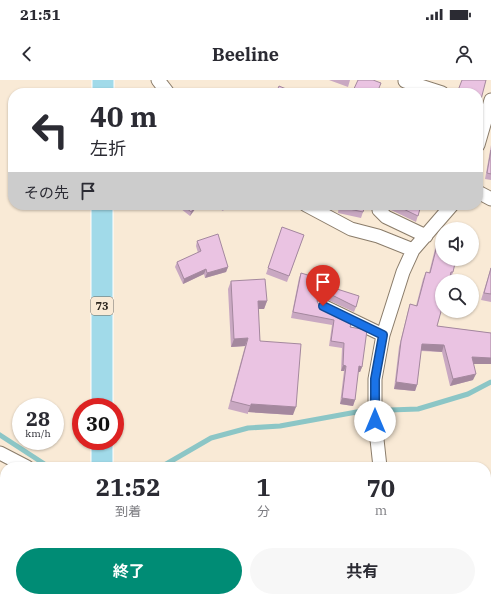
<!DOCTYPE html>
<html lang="ja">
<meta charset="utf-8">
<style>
body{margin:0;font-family:"IBM Plex Serif","Noto Sans JP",serif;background:#f7f7f7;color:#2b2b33;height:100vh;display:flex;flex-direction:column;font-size:15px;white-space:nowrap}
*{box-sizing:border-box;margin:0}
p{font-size:13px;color:#7c7c81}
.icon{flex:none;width:22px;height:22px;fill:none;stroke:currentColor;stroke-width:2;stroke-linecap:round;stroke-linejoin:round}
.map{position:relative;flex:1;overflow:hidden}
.side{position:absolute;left:0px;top:382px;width:491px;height:140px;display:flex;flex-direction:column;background:#fff;border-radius:16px 16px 0 0;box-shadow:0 1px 3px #0004}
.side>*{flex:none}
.hud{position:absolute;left:8px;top:8px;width:475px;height:122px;border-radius:16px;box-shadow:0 1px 3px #0004;background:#fff;color:#2b2b33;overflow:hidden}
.fabs{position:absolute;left:435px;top:142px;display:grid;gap:8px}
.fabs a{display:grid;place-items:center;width:44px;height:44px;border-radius:50%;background:#fff;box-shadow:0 1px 3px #0004;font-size:20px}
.speed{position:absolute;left:12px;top:318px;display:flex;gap:8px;font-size:20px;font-weight:700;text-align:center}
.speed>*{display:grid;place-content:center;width:52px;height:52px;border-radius:50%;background:#fff;box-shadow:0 1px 3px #0004;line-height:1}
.speed small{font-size:10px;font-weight:400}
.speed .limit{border:6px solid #d22;background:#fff;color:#111}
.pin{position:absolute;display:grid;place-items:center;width:34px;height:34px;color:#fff;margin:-41px -17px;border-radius:50% 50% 50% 0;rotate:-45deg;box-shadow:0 0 4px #0007}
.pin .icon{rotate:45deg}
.me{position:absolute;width:44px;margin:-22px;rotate:0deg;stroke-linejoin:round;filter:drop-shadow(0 0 3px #0008)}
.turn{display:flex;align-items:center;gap:14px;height:84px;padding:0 16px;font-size:18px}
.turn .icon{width:52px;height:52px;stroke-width:2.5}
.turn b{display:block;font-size:28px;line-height:34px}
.then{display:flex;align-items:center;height:38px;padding:0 16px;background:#0003;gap:8px;font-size:15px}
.eta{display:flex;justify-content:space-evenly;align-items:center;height:68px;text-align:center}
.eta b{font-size:24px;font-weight:700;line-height:28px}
.primary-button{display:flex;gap:8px;margin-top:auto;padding:8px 16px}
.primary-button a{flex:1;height:46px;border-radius:24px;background:#008c75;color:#fff;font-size:16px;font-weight:700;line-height:46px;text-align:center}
.primary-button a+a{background:#f7f7f7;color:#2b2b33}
.status{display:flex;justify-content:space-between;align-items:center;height:28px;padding:0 20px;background:#fff;direction:ltr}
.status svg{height:11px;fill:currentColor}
header{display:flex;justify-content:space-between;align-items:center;height:52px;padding:0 16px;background:#fff;font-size:18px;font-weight:700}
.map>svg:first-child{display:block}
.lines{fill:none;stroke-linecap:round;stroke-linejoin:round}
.stream{stroke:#8cc6c6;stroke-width:5}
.street-casing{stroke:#8a7c6a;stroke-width:15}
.primary-casing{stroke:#fff;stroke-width:23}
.street{stroke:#fff;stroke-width:13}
.primary{stroke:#a1dae9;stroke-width:21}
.wall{fill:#c9a8c2}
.shaded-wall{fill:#a4889e}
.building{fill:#eac3e2;stroke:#a4889e}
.route-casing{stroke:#114b97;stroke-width:10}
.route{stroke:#1a73e8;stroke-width:7}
.labels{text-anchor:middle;stroke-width:3;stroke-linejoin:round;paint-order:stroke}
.shield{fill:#f9ead6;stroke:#6b6257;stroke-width:1}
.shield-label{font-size:11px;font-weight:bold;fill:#2e2821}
</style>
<div class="status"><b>21:51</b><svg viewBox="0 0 49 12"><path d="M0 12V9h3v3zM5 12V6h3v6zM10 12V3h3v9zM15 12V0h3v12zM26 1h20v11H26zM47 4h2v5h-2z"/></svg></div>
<header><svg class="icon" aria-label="back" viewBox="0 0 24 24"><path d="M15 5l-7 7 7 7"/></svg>Beeline<svg class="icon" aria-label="person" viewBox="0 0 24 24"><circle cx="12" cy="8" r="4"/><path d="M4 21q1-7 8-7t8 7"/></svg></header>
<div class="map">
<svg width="491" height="522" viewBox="0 0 491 522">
<rect width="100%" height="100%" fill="#f9ead6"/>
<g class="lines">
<path class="stream" d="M0,355L46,385L64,387
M161,387L211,358L248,348L280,346L362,331L418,329L468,314L491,302"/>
<g class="street-casing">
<path id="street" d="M158,0L168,13
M405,1L442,13
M478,65L491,20
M478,112L491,119
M306,125L351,149L378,156L413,170
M380,125L379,130L386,137L426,156
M323,226L383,255
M0,373L27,387
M380,387L375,341V299L383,255L403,192L413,170L452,125
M486,474L491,473
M238,522L265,517"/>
</g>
<g class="primary-casing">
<path id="primary" d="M103,13V0
M102,327V125
M102,387V361
M100,522V517"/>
</g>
<use href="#street" class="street"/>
<use href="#primary" class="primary"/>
</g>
<path class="wall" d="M329,0H350L348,7Z
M491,65V100L485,99Z
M176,125H198L190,136Z
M214,125H227L223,131Z
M339,125H365L363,132L361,138L338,133Z
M392,125H421L416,142L391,130Z
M282,147L304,155L287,202L266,194Z
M440,154L453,192L451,199H450L437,246L491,253V284H473V300L450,306L442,272L421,271L417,305L415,311L394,309L399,267L408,231L410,224L416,226L423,199L426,192L429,193L437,161Z
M197,161L228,187L226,192L205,198L204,194L183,204L175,187L177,182L198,173L196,166Z
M491,187V222L481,220Z
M301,193L337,209L356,227L354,232L326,219H319L317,221L319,225L350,247L362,287L360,292H358L355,320L353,326L340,324L344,291H341L342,268L329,266L332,245L291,238L299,198Z
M231,201L267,221L264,229H258L260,261L293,335L248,332V334L228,329L245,266L231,267L228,209Z"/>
<path class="shaded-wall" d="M197,125H198L190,136L191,132Z
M228,187L226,192L205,198L207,193Z
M206,189L204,194L183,204L184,199Z
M328,213L326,219H319L316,223L318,217L321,214Z
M258,221H267L264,229H255Z
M248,258L245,266L231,267L234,259Z
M422,264L444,265L442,272L419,270Z
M472,277L491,278V284H469Z
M343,285L346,286L344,291H341Z
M359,286L362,287L360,292H357Z
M476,294L473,300L450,306L453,299Z
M396,302L417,305L415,311L394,309Z
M342,318L355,320L353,326L340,324Z
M251,324L296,327L293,335L248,332Z"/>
<path class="building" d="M358,0H373L381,3L377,13H352Z
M462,0H486L478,31V13H457Z
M279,6L291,11V13H276Z
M491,70V94L487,93Z
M183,125H197L191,132Z
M340,125H365L363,132L340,127Z
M395,125H421L418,136Z
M282,147L304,155L289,196L268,188Z
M218,154L228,187L207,193L206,189L184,199L177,182L201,171L197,161Z
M440,154L442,155V179H456L453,192H451L449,201H442V228L437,246L491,253V278L472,277L476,294L453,299L444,265L422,264L417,305L396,302L401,261L410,224L417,226L426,192L430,193Z
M491,188V214L484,213Z
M301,193L338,204L337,209L359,216L356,227L328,213L321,214L318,217L317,221L319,225L352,242L350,247L367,250L362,287L359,286L355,320L342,318L346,286L343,285L344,263L331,261L334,240L293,232Z
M265,199L267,221H258L260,261L301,264L296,327L251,324V326L231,321L248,258L234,259L231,201Z"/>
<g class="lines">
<g class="route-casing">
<path id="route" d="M323,226L383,255L375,299V341"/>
</g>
<use href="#route" class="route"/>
</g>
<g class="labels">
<rect class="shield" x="91" y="217" width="22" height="18" rx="3"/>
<g class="shield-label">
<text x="102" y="230">73</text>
</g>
</g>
</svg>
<div class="fabs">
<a><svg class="icon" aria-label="sound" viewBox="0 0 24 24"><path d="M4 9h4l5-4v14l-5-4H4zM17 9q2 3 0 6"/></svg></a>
<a><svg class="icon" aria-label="search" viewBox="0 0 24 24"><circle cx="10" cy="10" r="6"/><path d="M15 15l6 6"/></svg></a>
</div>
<div class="speed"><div>28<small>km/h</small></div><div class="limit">30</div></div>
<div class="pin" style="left:323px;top:226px;background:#d93025"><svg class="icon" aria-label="arrive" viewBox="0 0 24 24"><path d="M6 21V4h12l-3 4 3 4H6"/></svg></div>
<svg class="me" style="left:375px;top:341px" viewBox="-20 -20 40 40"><circle r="19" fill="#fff"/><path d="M0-13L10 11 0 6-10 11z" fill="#1a73e8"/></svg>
<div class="hud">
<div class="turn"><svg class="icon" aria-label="left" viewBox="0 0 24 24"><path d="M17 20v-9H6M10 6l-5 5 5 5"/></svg><div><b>40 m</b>左折</div></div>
<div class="then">その先<svg class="icon" aria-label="arrive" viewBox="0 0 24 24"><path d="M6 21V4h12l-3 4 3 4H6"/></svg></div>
</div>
<section class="side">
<div class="eta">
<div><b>21:52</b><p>到着</p></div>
<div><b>1</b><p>分</p></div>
<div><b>70</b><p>m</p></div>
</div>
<div class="primary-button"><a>終了</a><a>共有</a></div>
</section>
</div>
